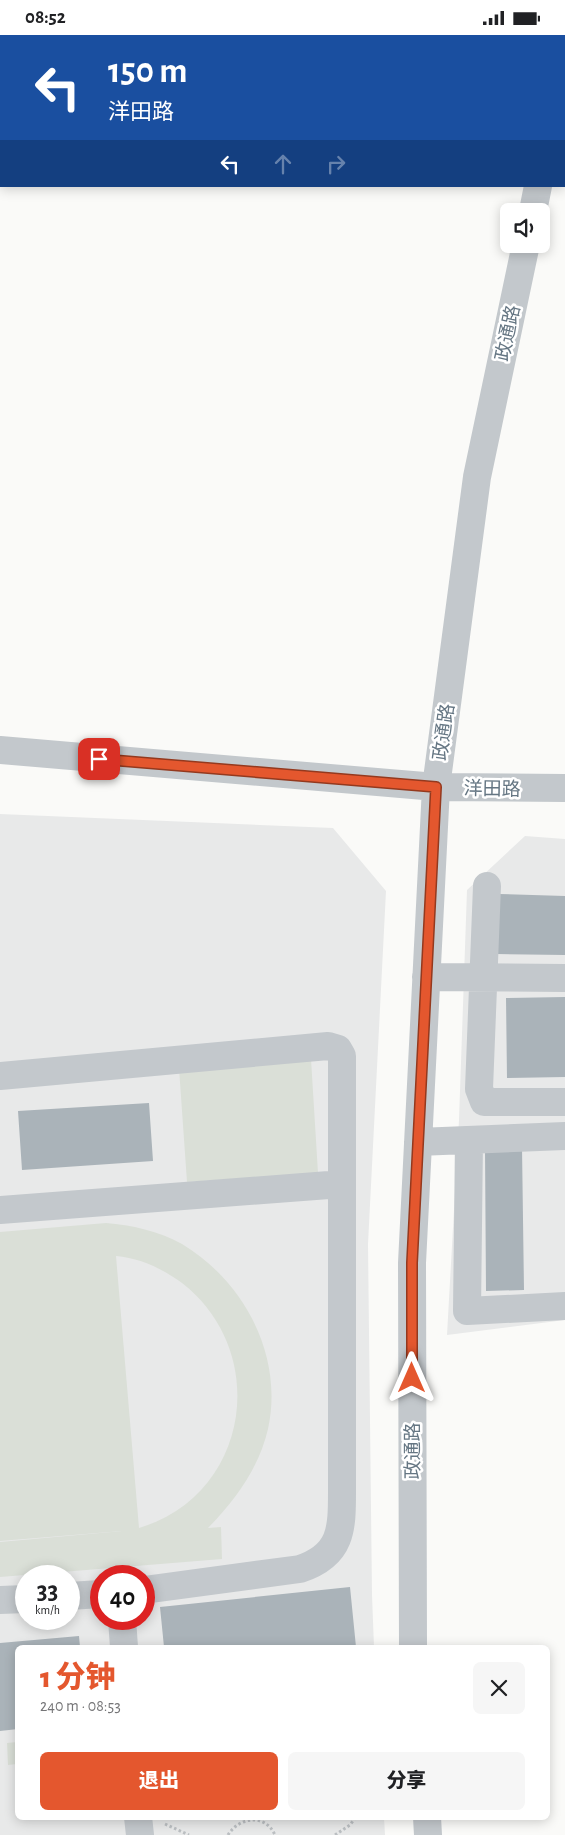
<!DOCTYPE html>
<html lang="zh">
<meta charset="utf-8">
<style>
body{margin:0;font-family:"Alegreya Sans","Noto Sans SC",sans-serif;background:#f6f6f6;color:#202124;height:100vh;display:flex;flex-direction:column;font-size:19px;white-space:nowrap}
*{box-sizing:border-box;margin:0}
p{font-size:16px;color:#757577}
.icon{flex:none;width:28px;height:28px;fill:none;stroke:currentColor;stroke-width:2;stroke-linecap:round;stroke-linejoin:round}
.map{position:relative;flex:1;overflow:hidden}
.side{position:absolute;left:15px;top:1610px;width:535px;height:175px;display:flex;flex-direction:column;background:#fff;border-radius:8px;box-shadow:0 2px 12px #0003}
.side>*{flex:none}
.top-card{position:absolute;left:0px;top:0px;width:565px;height:152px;box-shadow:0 2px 12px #0003;background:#1a4fa0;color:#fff;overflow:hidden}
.fabs{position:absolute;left:500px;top:168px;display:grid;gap:10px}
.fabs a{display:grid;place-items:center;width:50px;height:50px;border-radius:8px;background:#fff;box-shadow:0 2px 12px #0003;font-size:25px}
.speed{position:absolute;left:15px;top:1530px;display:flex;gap:10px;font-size:25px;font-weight:700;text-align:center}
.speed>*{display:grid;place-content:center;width:65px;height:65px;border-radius:50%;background:#fff;box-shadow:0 2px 12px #0003;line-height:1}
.speed small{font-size:12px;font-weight:400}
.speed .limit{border:8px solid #d22;background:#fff;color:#111}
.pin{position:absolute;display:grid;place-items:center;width:42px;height:42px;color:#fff;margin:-21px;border-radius:10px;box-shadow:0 2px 8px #0006}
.me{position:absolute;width:55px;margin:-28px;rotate:0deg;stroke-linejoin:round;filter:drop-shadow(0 0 4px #0008)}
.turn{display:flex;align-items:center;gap:18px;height:105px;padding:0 25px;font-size:22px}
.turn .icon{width:65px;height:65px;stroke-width:2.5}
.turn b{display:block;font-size:35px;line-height:42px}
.lanes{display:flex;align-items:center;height:48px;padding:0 25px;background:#0003;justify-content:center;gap:25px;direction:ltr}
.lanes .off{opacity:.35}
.round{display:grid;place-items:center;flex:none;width:52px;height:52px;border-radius:8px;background:#f6f6f6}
.overview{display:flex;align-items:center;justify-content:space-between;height:85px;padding:0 25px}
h1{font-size:30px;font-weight:800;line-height:38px;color:#e4572e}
.cta{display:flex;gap:10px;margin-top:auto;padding:10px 25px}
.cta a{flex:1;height:58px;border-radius:8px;background:#e4572e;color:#fff;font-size:20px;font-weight:800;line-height:58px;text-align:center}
.cta a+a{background:#f6f6f6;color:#202124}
.status{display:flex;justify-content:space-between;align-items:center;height:35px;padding:0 25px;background:#fff;direction:ltr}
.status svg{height:14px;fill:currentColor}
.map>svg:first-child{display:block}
.built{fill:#e8e9e9;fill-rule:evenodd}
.green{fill:#dadfd7;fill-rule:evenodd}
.building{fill:#aab3b9}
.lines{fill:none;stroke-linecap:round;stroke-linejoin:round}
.path{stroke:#bbbfc2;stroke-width:3;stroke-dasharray:2.5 2.5;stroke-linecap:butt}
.minor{stroke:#c3c8cc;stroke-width:28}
.route-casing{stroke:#94391e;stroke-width:12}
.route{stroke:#e4572e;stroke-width:9}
.labels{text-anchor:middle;stroke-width:5;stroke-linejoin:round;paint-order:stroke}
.street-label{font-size:19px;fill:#657683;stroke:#fff}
</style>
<div class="status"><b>08:52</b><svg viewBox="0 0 49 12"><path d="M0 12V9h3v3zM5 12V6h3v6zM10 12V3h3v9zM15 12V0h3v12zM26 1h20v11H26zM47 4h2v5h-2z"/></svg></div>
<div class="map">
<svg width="565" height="1800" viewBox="0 0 565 1800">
<rect width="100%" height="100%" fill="#fafaf8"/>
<path class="built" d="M0,779L333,793L386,856L368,1209L372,1560L374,1612H18V1782H384L385,1800H0ZM26,1541H69V1584H26ZM101,1541H144V1584H101Z
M525,801L565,804V1285L447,1300L459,1085L467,855Z"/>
<path class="green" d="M311,1024L318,1138L187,1147L179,1033Z
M106,1188C131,1190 159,1196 182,1209C244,1246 284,1321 268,1394C259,1433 235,1465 208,1493L221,1492L222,1524L0,1542V1507L122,1496L0,1506V1197ZM116,1221C140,1223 163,1234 182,1248C271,1317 250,1460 139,1493Z
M17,1707V1729L8,1730L7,1708Z"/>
<path class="building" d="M499,859L565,861V920L497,919Z
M565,962V1042L507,1043L506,963Z
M149,1068L153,1126L22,1135L18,1076Z
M522,1112L524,1255L486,1256L485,1113Z
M350,1552L356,1612H164L160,1572Z
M79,1601L80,1612H18V1694L0,1696V1608Z"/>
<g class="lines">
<path class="path" d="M165,1789L189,1800
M228,1800C239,1782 265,1778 275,1800
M335,1800L350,1790L356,1782"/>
<path class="minor" d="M564,59L565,56
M533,176L538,151
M0,715L436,752L565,753
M487,851L479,1054L484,1067H565
M426,942L565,943
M0,1041L328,1011L338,1014L342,1021V1456C342,1494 342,1520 300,1534L144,1555
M469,1105L467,1276L565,1271
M418,1107L565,1101
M0,1175L342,1149
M69,1561L101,1559
M0,1565L26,1564
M122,1584L124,1612
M413,1612L412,1228L436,752L477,442L526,209
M138,1782L140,1800
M427,1782L428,1800"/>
</g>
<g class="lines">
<g class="route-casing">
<path id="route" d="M99,724L436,752L412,1228V1343"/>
</g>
<use href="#route" class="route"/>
</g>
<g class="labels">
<g class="street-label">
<text transform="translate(507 298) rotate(-78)" y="7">政通路</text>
<text transform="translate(443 697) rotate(-82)" y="7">政通路</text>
<text transform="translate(492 753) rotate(1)" y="7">洋田路</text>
<text transform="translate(412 1416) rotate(-90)" y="7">政通路</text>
</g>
</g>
</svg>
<div class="fabs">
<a><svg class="icon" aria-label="sound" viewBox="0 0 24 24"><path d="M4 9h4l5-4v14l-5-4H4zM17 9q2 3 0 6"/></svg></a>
</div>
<div class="speed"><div>33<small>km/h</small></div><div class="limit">40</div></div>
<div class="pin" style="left:99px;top:724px;background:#d93025"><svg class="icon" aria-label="arrive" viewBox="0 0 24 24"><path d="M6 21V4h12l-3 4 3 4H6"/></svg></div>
<svg class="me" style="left:412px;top:1343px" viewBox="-20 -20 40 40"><path d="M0-17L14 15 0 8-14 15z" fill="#e4572e" stroke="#fff" stroke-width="4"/></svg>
<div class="top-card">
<div class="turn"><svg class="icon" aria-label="left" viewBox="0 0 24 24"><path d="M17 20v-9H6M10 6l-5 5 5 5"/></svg><div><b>150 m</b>洋田路</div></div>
<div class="lanes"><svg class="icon" aria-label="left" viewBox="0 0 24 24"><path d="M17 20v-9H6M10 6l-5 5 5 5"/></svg><svg class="icon off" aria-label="ahead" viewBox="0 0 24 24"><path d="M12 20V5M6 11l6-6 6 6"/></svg><svg class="icon off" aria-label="right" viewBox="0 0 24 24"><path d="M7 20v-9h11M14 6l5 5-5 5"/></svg></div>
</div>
<section class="side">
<div class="overview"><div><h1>1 分钟</h1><p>240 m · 08:53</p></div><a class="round"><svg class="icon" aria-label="close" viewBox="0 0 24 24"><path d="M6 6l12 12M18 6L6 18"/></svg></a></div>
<div class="cta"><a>退出</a><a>分享</a></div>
</section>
</div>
